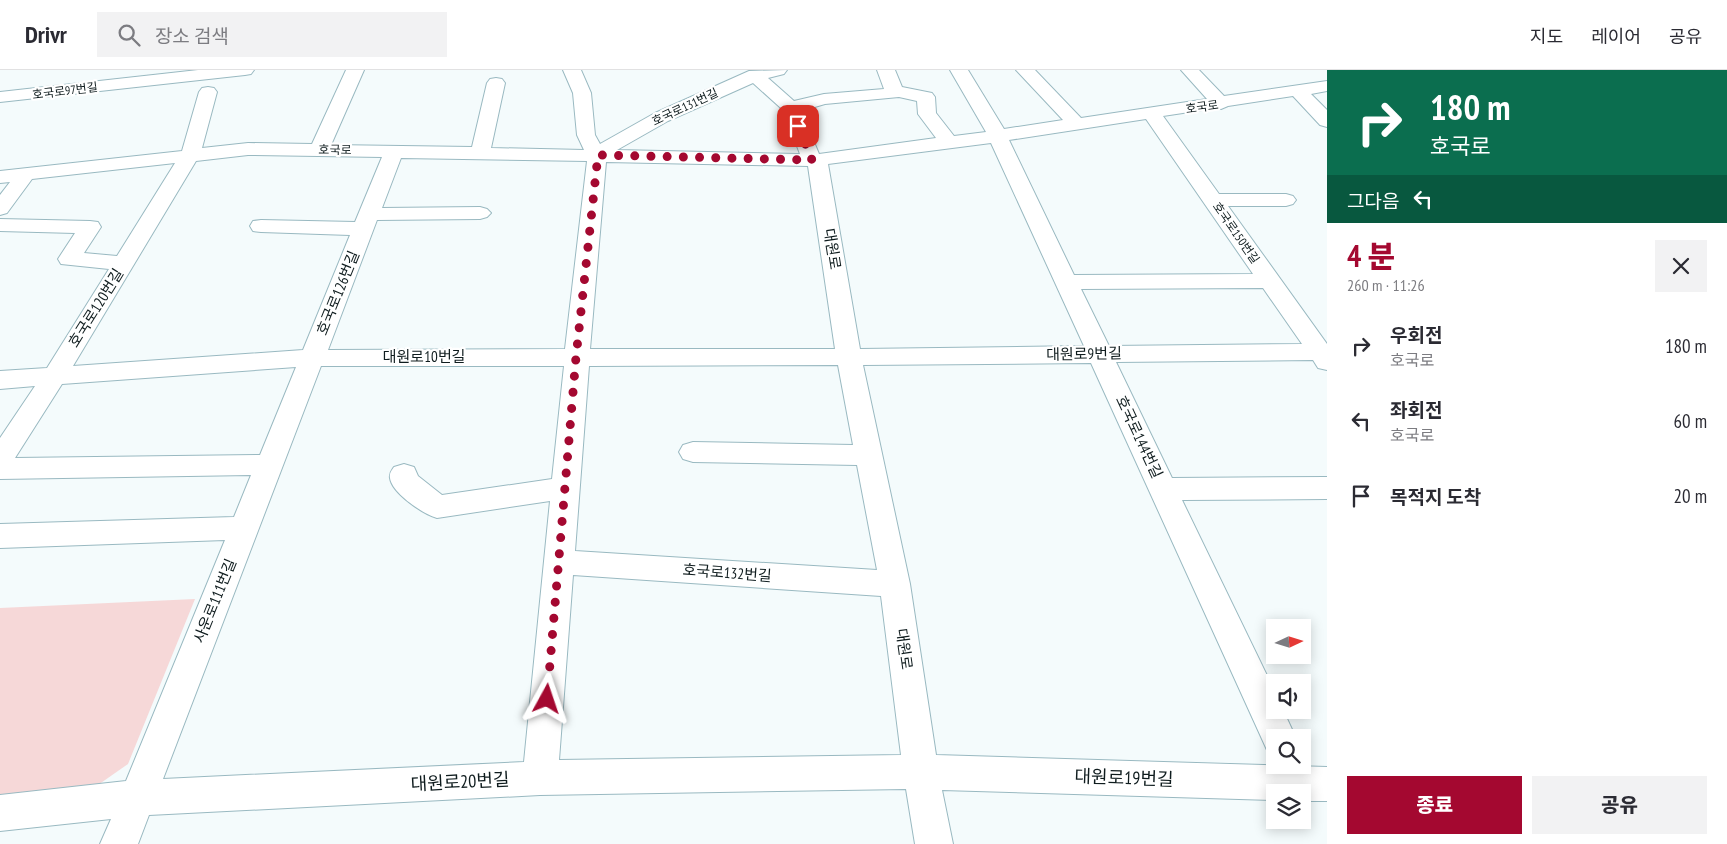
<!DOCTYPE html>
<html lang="ko">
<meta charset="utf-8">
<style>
body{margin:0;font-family:"PT Sans Narrow","Noto Sans KR",sans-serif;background:#f2f2f3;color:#2b2b33;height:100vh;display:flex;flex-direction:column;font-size:19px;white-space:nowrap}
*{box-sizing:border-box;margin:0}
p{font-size:16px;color:#7c7c81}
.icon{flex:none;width:28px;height:28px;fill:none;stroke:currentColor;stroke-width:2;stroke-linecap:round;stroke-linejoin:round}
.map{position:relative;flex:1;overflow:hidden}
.sheet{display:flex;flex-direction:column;background:#fff;width:400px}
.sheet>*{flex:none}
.top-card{background:#0b6e4f;color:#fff;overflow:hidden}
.needle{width:32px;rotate:86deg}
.tools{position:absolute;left:1266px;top:549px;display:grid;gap:10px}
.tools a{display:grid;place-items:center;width:45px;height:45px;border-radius:0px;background:#fff;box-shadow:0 2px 12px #0003;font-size:25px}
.pin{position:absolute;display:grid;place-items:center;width:42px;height:42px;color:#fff;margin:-21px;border-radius:10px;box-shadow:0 2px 8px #0006}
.me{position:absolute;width:55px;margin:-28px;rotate:5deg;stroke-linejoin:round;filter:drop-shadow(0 0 4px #0008)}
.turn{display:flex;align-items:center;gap:18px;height:105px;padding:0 20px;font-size:22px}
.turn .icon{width:65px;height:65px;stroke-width:2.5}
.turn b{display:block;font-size:35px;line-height:42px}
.then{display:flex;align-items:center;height:48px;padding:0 20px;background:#0003;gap:10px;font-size:19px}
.round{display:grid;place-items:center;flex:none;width:52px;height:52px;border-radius:0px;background:#f2f2f3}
.summary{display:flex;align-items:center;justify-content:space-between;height:85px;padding:0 20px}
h1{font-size:30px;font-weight:800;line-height:38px;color:#a40830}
.action{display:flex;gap:10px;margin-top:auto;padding:10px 20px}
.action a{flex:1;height:58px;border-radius:0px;background:#a40830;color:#fff;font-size:20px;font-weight:800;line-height:58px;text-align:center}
.action a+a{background:#f2f2f3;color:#2b2b33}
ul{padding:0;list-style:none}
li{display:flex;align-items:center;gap:15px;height:75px;padding:0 20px}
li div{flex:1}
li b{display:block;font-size:19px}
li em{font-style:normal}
header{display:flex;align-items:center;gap:30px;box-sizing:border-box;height:70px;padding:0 25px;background:#fff;border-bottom:1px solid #e1e1e2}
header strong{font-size:24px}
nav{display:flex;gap:28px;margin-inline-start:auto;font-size:18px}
.search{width:350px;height:45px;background:#f2f2f3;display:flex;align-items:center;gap:12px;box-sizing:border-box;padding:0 18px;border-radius:0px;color:#7c7c81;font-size:19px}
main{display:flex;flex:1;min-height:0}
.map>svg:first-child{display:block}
.green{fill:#f6d8d8}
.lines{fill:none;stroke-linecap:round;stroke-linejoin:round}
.minor-casing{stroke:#99b9c1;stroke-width:2}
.minor{fill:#fff;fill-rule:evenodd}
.route{stroke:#a40830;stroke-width:9;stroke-dasharray:0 16.2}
.labels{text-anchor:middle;stroke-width:4.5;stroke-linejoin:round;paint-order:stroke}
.far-street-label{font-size:12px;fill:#0f1c1e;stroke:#fff}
.street-label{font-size:15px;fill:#0f1c1e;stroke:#fff}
.near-street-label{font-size:18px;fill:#0f1c1e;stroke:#fff}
</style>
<header>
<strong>Drivr</strong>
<div class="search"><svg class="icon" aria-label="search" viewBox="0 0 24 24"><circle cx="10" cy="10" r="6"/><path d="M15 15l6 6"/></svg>장소 검색</div>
<nav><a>지도</a><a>레이어</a><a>공유</a></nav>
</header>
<main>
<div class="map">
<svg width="1327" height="774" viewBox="0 0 1327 774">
<rect width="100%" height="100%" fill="#f4fbfc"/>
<path class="green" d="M195,529L128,694L95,717L0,727V538Z"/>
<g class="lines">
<g class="minor-casing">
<path id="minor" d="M198,0H254L251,4L245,5L0,32V22Z
M346,0H364L331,75L472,77L487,13L490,9L496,8L502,9L505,13L491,78L584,80L577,65L573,23L563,0H581L591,23L595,65L600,74L655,43L749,1L787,0L784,4L768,8L794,31L824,24L884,19L877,0H895L902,17L932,23L935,27L936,43L954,66L986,62L950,0H968L1004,59L1063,50L1016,0H1035L1081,48L1207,29L1181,0H1199L1224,26L1327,11V21L1311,24L1327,40V57L1320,55L1293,26L1228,36L1221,39L1216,38L1163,46L1219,124H1286L1293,126L1296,130L1293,134L1286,136H1228L1327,274V300L1318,298L1313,290L1116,292L1172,408L1327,407V429L1182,430L1275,622V640H1283L1296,668H1275V683L1267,680L1091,293L863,295L910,514L936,685L1327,697V731H1302V722H1275V730L942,720L953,774H915L906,719L540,725L149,745L138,774H100L111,749L0,761V725L126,711L225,470L0,478V454L234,447L251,405L0,409V368L35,316L0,319V301L47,298L109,199L61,194L58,189L75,163L0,161V149L90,151L98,152L101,157L84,183L117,186L175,93L32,109L7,143L0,145V125L10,112L0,113V101L182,81L199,22L202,18L208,17L214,18L217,22L202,78L248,73L312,74ZM753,13L783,40L800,84L617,80L668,51ZM899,27L917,31L918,44L936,68L819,84L801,41L825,34ZM1146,49L1253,204L1074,205L1009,70ZM991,73L1084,276L860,279L828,94ZM248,85L382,87L355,152L261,150L253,151L250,156L253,161L261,162L350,165L303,280L73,296L196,91ZM401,88L587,91L565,279L328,280L377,150L480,149L487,147L491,143L487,139L480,137L382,138ZM606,92L808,96L835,279H590ZM1263,218L1302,274L1109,276L1081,219ZM838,295L853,375L693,372L683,375L679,382L683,389L693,392L857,395L877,500L575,481L589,296ZM321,296H564L552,409L442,425L418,406L414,397L404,394L394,397C392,400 389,403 390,408C392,423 423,444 437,448L550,431L524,692L163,709ZM296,297L260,385L15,388L62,314ZM573,505L881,526L901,685L559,690Z"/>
</g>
<use href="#minor" class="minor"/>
</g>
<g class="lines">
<path class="route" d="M547,629L576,287L598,85L812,90L798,56"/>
</g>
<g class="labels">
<g class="far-street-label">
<text transform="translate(65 21) rotate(-7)" y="4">호국로97번길</text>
<text transform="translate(685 37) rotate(-25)" y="4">호국로131번길</text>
<text transform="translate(1202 37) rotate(-8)" y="4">호국로</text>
<text transform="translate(335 80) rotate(1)" y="4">호국로</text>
<text transform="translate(1236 163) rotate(55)" y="4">호국로150번길</text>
</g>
<g class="street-label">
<text transform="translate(832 179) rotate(81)" y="5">대원로</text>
<text transform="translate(338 223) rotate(-68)" y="5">호국로126번길</text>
<text transform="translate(96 238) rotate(-58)" y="5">호국로120번길</text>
<text transform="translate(1084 284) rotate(-1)" y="5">대원로9번길</text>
<text x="424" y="292">대원로10번길</text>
<text transform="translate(1139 367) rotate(65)" y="5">호국로144번길</text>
<text transform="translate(727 503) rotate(4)" y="5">호국로132번길</text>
<text transform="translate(215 531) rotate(-68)" y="5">사운로111번길</text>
<text transform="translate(904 579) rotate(82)" y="5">대원로</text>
</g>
<g class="near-street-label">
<text transform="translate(1124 708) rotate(2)" y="6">대원로19번길</text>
<text transform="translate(460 712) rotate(-3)" y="6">대원로20번길</text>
</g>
</g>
</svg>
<div class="tools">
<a><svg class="needle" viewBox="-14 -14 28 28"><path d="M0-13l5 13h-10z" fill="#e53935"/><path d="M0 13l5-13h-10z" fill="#7c7c81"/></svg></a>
<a><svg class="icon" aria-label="sound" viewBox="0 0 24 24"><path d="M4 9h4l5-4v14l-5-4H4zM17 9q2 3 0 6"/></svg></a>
<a><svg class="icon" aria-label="search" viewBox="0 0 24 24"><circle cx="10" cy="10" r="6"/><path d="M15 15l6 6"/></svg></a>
<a><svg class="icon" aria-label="layers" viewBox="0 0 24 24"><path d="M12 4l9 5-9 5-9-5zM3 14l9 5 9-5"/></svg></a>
</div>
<div class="pin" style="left:798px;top:56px;background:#d93025"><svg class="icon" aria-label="arrive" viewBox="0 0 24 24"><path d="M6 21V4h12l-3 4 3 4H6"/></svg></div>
<svg class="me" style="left:547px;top:629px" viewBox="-20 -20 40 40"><path d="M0-17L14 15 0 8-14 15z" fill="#a40830" stroke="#fff" stroke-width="4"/></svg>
</div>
<section class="sheet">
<div class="top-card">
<div class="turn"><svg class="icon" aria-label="right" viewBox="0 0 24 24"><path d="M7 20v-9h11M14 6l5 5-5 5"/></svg><div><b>180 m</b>호국로</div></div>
<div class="then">그다음<svg class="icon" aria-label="left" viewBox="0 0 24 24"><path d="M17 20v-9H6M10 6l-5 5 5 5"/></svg></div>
</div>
<div class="summary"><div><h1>4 분</h1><p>260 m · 11:26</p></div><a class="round"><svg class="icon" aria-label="close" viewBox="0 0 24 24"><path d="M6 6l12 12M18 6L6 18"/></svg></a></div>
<ul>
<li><svg class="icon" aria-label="right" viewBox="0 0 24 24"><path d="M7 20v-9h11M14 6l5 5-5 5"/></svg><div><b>우회전</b><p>호국로</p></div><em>180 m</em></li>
<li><svg class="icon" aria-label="left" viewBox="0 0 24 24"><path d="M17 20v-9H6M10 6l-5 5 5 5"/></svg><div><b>좌회전</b><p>호국로</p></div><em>60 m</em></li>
<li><svg class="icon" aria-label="arrive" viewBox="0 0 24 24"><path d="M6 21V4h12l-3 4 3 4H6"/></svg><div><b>목적지 도착</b></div><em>20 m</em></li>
</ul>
<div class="action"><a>종료</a><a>공유</a></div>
</section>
</main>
